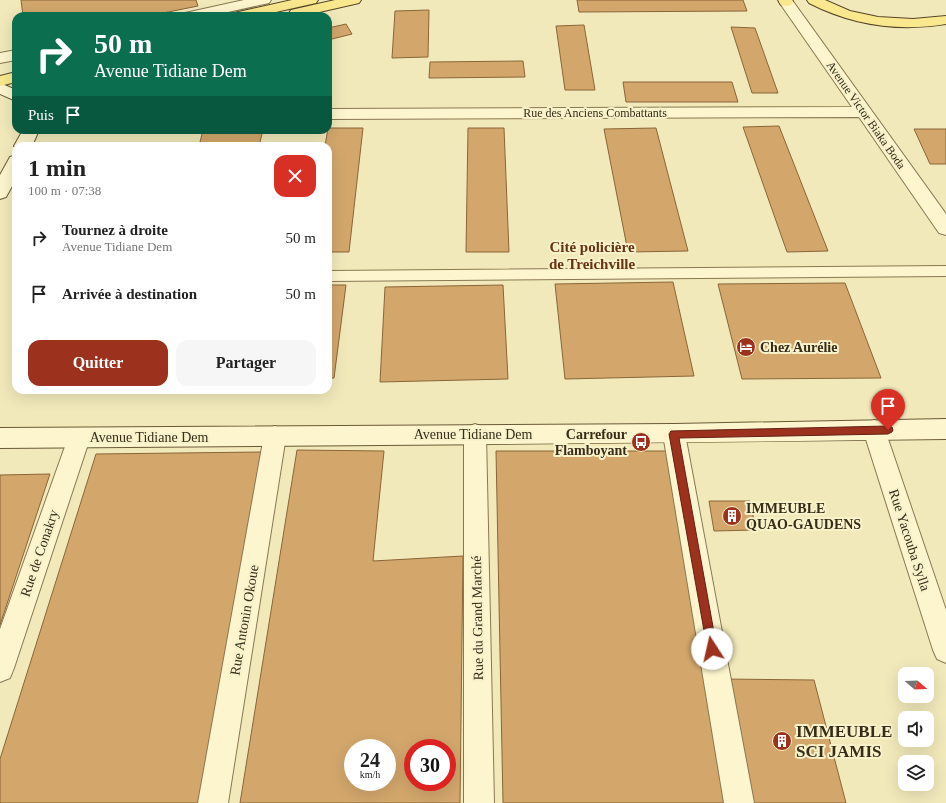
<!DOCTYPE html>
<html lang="fr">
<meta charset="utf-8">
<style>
body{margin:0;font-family:Georgia,serif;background:#f6f6f6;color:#222;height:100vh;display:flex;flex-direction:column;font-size:15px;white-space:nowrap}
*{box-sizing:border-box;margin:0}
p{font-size:13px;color:#767676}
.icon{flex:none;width:22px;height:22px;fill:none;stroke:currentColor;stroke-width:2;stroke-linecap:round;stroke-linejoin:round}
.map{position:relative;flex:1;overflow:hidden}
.drawer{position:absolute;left:12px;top:142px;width:320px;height:252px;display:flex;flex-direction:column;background:#fff;border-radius:12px;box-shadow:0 4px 16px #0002}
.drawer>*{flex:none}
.top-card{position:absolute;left:12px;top:12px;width:320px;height:122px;border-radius:12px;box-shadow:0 4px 16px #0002;background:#0b6e4f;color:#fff;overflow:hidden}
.needle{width:26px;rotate:109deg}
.buttons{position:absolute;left:898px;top:667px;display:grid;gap:8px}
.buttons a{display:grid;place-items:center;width:36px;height:36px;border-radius:8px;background:#fff;box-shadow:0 4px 16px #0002;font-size:20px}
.speed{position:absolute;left:344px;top:739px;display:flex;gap:8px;font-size:20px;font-weight:700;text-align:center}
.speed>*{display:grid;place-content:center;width:52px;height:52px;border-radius:50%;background:#fff;box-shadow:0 4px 16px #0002;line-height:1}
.speed small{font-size:10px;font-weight:400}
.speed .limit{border:6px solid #d22;background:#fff;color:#111}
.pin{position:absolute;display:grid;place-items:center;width:34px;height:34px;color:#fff;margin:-41px -17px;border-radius:50% 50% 50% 0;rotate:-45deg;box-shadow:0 0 4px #0007}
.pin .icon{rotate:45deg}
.me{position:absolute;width:44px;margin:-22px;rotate:350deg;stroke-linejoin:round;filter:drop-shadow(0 0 3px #0008)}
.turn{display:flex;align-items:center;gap:14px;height:84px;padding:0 16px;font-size:18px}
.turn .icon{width:52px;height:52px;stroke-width:2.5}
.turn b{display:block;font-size:28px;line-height:34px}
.then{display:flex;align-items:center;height:38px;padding:0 16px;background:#0003;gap:8px;font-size:15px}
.round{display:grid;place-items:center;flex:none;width:42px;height:42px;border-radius:12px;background:#f6f6f6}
.headline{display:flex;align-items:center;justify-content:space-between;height:68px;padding:0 16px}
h1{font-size:24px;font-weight:600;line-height:30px}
.action{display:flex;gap:8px;margin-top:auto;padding:8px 16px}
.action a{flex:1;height:46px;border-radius:12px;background:#9c311e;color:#fff;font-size:16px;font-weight:600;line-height:46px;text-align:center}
.action a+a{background:#f6f6f6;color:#222}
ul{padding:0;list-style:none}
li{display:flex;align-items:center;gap:12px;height:56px;padding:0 16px}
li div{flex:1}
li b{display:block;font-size:15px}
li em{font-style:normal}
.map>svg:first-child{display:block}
.building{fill:#d3a76c;stroke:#8a6537;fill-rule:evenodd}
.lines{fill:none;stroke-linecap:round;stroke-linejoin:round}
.lane-casing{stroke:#897853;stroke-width:2}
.street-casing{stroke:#897853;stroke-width:2}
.secondary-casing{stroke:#6a5937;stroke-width:2}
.primary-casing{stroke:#564528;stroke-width:2}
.lane{fill:#fcf5cd;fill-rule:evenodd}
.street{fill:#fcf5cd;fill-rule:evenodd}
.secondary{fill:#fcf5cd;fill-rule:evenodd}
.primary{fill:#f9e88d;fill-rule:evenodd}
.route{fill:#9c311e;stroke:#652014}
.labels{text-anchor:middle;stroke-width:4;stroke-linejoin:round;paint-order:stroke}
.far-street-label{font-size:12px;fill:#362c19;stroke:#f8f2ca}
.poi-label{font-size:14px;font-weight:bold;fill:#362c19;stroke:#f8f2ca;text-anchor:start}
.street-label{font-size:14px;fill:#362c19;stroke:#f8f2ca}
.neighbourhood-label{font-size:15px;font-weight:bold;fill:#663315;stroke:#f8f2ca}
.near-poi-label{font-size:17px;font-weight:bold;fill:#362c19;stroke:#f8f2ca;text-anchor:start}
</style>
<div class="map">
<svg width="946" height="803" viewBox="0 0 946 803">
<rect width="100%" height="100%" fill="#f1e9ba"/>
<path class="building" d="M21,0H196L198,6L148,16H23Z
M577,0H743L747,11L579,12Z
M429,10L428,57L392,58L395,11Z
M346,24L352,34L328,40V28Z
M584,25L595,90H565L556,26Z
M731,27L755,28L778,93H752Z
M523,61L525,77L429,78L430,62Z
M623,82H732L738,102H626Z
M779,126L828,251L787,252L743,127Z
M328,128H363L349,252H328V146H325Z
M468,128H504L509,252H466Z
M656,128L688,251L628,252L604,129Z
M914,129H946V164H930Z
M203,130H263L259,146H199Z
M673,282L694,376L565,379L555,284Z
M845,283L881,378L742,379L718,284Z
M328,285H346L334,378H328Z
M503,285L508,379L380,382L385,287Z
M297,450L384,451L373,561L463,556L460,803H240ZM353,748H387V782H353ZM413,748H447V782H413Z
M496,451H667L725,803H503Z
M261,452L201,803H0V759L96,454Z
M50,474L0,625V475Z
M709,501H750L756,530L714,531Z
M722,679L814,680L846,803H748Z"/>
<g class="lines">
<g class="lane-casing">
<path id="lane" d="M946,266V276L328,281V271Z"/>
</g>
<g class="street-casing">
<path id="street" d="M244,0H271L269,3L210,16H183L185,13Z
M780,0H792L946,214V235L939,233L859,117L328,119V109L852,107L779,2Z
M16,50V60L0,63V53Z
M874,420L882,423L885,430L946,610V663L937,659L933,650L863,430L866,423Z
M475,424L483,427L486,434L494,803H464V434L467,427Z
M674,424L682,427L685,434L754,803H724L663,434L666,427Z
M275,426L283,429L286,436L228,803H198L264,436L267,429Z
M79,428L87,431L90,438L14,668L10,678L0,682V629L68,438L71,431Z"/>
</g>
<g class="secondary-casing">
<path id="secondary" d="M0,83L16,90V101L0,94Z
M23,130H39L32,146H16V148L14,146Z
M16,155V179L6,197L0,199V175L10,157Z
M946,419V439C631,444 315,445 0,448V428L674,424Z"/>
</g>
<g class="primary-casing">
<path id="primary" d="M292,0H318L316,3L258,16H232L234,13Z
M335,0H361L359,3L302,16H291L289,13L291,10Z
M778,0H792L793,2L791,5L786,6L781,5Z
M807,0H825L850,11L878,17L913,19L946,16V24C898,32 852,25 809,3Z
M16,72V82L0,86V76Z"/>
</g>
<use href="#lane" class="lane"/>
<use href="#street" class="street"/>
<use href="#secondary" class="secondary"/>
<use href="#primary" class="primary"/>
</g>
<path class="route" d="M888,426L892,427L893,430L892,432L888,434L679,438L717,649L716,653L712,655L708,653L669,434L671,431Z"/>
<defs>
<g id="hotel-disc" transform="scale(1)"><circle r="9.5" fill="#9c311e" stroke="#f8f2ca"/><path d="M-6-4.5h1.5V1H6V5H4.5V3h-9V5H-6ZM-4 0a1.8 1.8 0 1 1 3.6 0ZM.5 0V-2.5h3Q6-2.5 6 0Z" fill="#fff"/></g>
<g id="bus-disc" transform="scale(1)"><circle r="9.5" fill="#9c311e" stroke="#f8f2ca"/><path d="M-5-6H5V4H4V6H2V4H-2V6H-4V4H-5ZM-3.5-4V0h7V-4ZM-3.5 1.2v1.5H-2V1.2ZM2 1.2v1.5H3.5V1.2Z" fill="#fff"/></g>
<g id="building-disc" transform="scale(1)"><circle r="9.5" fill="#9c311e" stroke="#f8f2ca"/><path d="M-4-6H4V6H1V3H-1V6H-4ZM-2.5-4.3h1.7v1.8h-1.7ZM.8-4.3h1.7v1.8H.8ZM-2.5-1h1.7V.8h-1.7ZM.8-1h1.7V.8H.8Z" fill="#fff"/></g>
</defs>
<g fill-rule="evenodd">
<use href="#hotel-disc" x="746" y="347"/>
<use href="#bus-disc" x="641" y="442"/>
<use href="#building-disc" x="732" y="516"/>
<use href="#building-disc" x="782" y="741"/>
</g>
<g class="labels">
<g class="far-street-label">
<text x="595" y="117">Rue des Anciens Combattants</text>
<text transform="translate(866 115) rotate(55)" y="4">Avenue Victor Biaka Boda</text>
</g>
<g class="poi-label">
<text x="760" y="352">Chez Aurélie</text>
<text x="627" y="439" text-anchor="end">Carrefour<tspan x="627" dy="16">Flamboyant</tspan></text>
<text x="746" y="513">IMMEUBLE<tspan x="746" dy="16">QUAO-GAUDENS</tspan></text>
</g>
<g class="street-label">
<text x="473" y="439">Avenue Tidiane Dem</text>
<text x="149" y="442">Avenue Tidiane Dem</text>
<text transform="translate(910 540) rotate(72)" y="5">Rue Yacouba Sylla</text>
<text transform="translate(39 553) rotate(-71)" y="5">Rue de Conakry</text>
<text transform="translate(477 618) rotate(-91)" y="5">Rue du Grand Marché</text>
<text transform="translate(244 620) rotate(-80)" y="5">Rue Antonin Okoue</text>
</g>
<g class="neighbourhood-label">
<text x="592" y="252">Cité policière<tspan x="592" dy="17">de Treichville</tspan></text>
</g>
<g class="near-poi-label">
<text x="796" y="737">IMMEUBLE<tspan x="796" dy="20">SCI JAMIS</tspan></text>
</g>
</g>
</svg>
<div class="buttons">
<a><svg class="needle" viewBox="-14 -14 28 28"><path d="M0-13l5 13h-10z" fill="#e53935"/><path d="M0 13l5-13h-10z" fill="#767676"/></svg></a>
<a><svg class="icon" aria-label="sound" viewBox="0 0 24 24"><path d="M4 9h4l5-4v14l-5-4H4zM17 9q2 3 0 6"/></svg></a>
<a><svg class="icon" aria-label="layers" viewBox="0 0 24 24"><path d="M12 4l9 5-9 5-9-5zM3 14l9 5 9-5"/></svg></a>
</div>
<div class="speed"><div>24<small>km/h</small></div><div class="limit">30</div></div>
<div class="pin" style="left:888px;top:430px;background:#d93025"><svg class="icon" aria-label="arrive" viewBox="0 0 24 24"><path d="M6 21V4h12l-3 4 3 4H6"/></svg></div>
<svg class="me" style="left:712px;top:649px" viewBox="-20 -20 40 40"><circle r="19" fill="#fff"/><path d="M0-13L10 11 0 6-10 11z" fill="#9c311e"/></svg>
<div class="top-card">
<div class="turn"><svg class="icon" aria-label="right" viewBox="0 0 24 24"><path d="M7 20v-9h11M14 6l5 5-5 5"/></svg><div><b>50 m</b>Avenue Tidiane Dem</div></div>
<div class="then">Puis<svg class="icon" aria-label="arrive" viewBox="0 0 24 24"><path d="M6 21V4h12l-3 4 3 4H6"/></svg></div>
</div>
<section class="drawer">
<div class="headline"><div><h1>1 min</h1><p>100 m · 07:38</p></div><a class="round" style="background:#d93025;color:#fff"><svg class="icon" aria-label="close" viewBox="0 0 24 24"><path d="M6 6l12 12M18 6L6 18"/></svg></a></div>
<ul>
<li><svg class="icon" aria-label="right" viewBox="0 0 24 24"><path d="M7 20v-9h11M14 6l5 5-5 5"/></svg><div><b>Tournez à droite</b><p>Avenue Tidiane Dem</p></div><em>50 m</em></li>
<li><svg class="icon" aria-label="arrive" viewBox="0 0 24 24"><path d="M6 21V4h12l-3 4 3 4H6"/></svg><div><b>Arrivée à destination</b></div><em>50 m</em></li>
</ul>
<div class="action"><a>Quitter</a><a>Partager</a></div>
</section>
</div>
